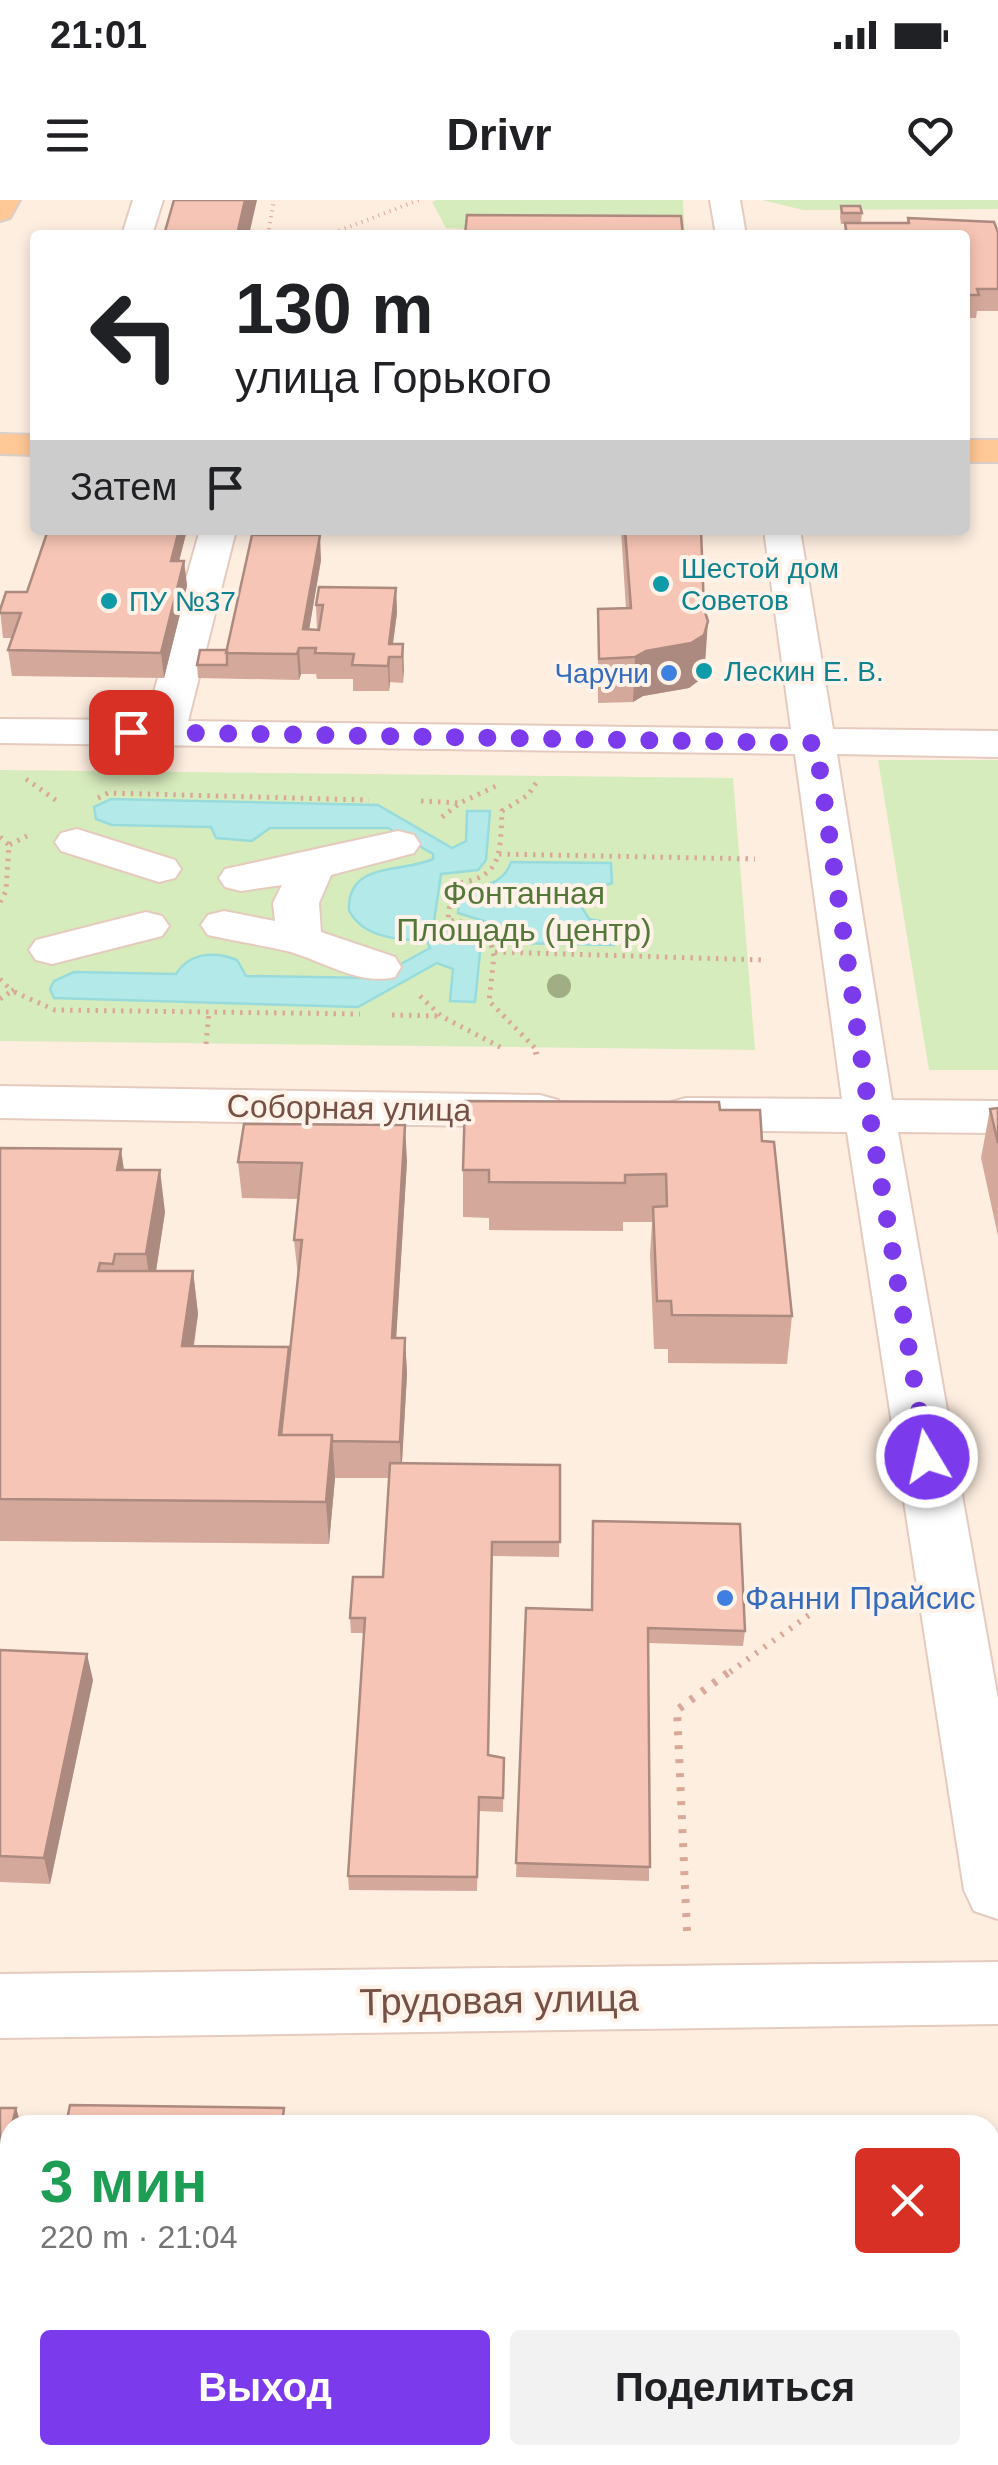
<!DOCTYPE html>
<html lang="ru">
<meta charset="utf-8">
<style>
body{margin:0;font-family:Arial,sans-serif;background:#f2f2f2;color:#202124;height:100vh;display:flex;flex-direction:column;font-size:38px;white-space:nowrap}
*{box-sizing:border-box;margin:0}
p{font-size:32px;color:#757577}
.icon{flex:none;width:55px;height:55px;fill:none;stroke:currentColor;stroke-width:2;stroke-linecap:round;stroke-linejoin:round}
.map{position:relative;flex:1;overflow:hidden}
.panel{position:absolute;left:0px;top:1915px;width:1000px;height:350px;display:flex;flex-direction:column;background:#fff;border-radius:30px 30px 0 0;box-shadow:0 5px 15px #0003}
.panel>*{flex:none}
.top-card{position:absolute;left:30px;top:30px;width:940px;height:305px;border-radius:10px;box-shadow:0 5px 15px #0003;background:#fff;color:#202124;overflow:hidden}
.pin{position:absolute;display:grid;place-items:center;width:85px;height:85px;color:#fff;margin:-42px;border-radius:20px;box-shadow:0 5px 15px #0006}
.me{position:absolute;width:110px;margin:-55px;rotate:351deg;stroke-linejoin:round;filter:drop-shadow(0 0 8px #0008)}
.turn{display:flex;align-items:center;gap:35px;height:210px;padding:0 40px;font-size:45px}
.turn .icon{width:130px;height:130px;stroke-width:2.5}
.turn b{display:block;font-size:70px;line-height:85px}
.then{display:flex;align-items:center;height:95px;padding:0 40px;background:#0003;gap:20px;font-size:38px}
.round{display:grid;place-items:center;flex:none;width:105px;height:105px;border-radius:10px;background:#f2f2f2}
.summary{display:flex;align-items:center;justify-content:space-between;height:170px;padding:0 40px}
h1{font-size:60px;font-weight:700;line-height:75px;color:#1e9e55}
.button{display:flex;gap:20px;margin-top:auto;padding:20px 40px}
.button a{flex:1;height:115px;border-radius:10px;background:#7c3aed;color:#fff;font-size:40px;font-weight:700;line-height:115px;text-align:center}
.button a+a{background:#f2f2f2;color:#202124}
.status{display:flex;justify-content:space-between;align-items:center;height:70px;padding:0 50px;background:#fff;direction:ltr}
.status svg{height:28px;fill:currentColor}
header{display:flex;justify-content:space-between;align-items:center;height:130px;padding:0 40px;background:#fff;font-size:45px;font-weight:700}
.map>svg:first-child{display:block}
.green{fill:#d7ecbd}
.water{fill:#b3e9e9;stroke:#98dbdc;stroke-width:2.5}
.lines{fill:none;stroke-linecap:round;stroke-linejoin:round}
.minor-casing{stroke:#e5cabe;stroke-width:4}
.major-casing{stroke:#d9cecb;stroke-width:4}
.path-far3{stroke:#daa898;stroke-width:4;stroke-dasharray:1 5;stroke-linecap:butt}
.path-far2{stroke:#daa898;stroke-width:5;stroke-dasharray:2.5 6;stroke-linecap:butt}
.path-far1{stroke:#daa898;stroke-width:6;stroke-dasharray:2.5 8;stroke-linecap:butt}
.path{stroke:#daa898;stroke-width:8;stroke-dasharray:4 10;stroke-linecap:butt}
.minor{fill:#fff;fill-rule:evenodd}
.major{fill:#ffc896;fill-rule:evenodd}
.tree{fill:#a1ad85}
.wall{fill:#d4a99c}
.shaded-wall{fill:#ac8a7f}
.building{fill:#f6c5b5;stroke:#ac8a7f;stroke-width:2.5}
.route{stroke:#7c3aed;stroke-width:18;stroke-dasharray:0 32.4}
.culture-dot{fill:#0f9aa8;stroke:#fff2e8;stroke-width:4}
.shop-dot{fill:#3f7fe0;stroke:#fff2e8;stroke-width:4}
.labels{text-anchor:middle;stroke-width:8;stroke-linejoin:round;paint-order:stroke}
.far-culture-label{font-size:28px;fill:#0d838f;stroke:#fff2e8;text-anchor:start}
.far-shop-label{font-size:28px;fill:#366cbe;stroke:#fff2e8;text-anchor:end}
.park-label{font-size:32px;fill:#55783a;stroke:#fff2e8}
.street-label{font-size:32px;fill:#775045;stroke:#fff2e8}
.shop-label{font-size:32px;fill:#366cbe;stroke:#fff2e8;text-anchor:start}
.near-street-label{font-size:38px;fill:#775045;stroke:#fff2e8}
</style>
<div class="status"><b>21:01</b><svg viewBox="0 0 49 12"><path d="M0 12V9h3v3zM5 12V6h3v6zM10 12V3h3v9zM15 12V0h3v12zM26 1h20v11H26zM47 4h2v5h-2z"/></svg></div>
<header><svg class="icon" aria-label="menu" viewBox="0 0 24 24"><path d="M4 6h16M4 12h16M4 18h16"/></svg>Drivr<svg class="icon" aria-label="heart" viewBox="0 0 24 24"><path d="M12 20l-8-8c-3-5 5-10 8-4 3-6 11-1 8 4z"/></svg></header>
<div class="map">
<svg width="998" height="2265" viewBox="0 0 998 2265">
<rect width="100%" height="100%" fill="#feeee0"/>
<path class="green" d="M436,0H683L685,35H572L446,28L432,2Z
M762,0H998V9L803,10Z
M878,560H998V870H929Z
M0,570L733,578L755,850L0,841Z"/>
<path class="water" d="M111,599L378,605L452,648L466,641L467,611H490L486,660L478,670L441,674L433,728L478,735L481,743L475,802L450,801L453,769L437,763L358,807L54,798L50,789L54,781L74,772L176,774C190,752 215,751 237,760L246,776L375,778L430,748L427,741C400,740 362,738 349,710C347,661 403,673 433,659V654L388,628H270L252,641L216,638L211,627L112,625L96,619L94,607Z
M511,662L611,663L612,683L591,690L581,706L589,719L615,724L614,745L503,743L497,725L458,713L460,690C480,689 505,683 511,662Z"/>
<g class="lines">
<g class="minor-casing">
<path id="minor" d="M133,0H163L152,35H122Z
M710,0H740L746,35H716Z
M200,330H236L188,521L791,529L764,330H800L833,529L998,531V557L837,554L892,900L998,901V933L898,932L998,1499V1719L974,1711L964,1690L847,932L686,930L668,925L661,914L668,903L686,898L842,899L795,554L0,543V519L146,520Z
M77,629L175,660L181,669L175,678L159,682L61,651L55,642L61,633Z
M398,631L414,635L420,644L414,653L331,675L319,703L321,732L395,757L401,767L395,777C358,786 322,760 287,751C261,745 234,741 208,735L201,725L208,715L224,711L275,721L273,703L282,685L241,691L225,687L219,678L225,669Z
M146,712L162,716L169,726L162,736L52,764L36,760L29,750L36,740Z
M0,886L540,895L558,900L565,911L558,922L540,927L0,918Z
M998,1762V1824L0,1838V1774Z"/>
</g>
<g class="major-casing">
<path id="major" d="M0,0H20L10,18L0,21Z
M0,234L35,235V255L0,254Z
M965,240H998V262H965Z"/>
</g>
<path class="path-far3" d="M268,35L274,0
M328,35L419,0"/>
<path class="path-far2" d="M26,579L57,601
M536,583L528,595L502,611C500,654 503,679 452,684L448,720L467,723L489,736L494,756L489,801L535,848L536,854
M98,598L108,593L369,600
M421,601L460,603
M442,617L460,603L496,586
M0,637L9,645
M499,654L755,659
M0,702L6,691L9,645L27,636
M495,752L764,760
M0,779L12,791L15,789
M420,796L441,816L502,848
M0,799L12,791L55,810L360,814
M392,815L441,816
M206,844L209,812"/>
<path class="path-far1" d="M536,852L538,862
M730,1472L834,1397"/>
<path class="path" d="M687,1731L677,1510L733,1469"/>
<use href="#minor" class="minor"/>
<use href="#major" class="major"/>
</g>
<circle class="tree" cx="559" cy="786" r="12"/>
<path class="wall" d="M841,6L862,13L861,23H907L908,18L998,32V111H977L976,118H965V35H844L845,24H841L840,17Z
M48,330H187L179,361H184L187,386L164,478L12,476L8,450L12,438H3L0,410L27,392Z
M621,330H701L705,465L701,479L689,488L643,496L633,502L598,503V409H626Z
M321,360L309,429L317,430L316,405L396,388L397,413L393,444H403V483L390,482L389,491H353V479H317L316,474H301L299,480L198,478L197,465L227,450Z
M998,908V1036L981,958L990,909Z
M720,910L762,941L792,1116L787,1164L668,1163V1149H654L650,1055L652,1022H623V1031L489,1030V1018L463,1017V970Z
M0,948L124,970L165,1012L156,1071H193L198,1114L194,1146L289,1153L298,1077L294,1040L299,999L242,998L238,962L407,961L396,1138H405L407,1174L402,1263L560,1265L559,1357L492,1356L488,1555L504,1558L503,1612L479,1611L477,1691L349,1690L348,1676L364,1433H351L350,1418L383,1377L389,1278H335L329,1344L0,1341Z
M526,1408L745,1431L743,1446L649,1443V1681L516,1677Z
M0,1450L93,1480L50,1684L0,1682Z
M0,1908H16L21,1925H10V2255H38L37,2263L0,2262Z
M701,2255H916L917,2265H702Z"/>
<path class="shaded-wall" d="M245,0H257L249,35H237Z
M179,330H187L173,385L171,361Z
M320,335L321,360L306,448L303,429Z
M184,361L187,386L164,478L161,453Z
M396,388L397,413L391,457L389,444Z
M708,421L705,465L701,479L689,488L643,496L633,502L635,457Z
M403,444L404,470L403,483L402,457Z
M299,448L301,474L299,480L297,454Z
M389,457L390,482L389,491L388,466Z
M405,925L407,961L394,1174L392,1138Z
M121,949L127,991L117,970Z
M160,970L165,1012L152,1097L146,1054Z
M193,1071L198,1114L187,1188L182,1146Z
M405,1138L407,1174L401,1278L400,1242Z
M332,1235L335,1278L329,1344L326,1302Z
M87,1454L93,1480L50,1684L44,1658Z
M16,1908L21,1925H12Z"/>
<path class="building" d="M174,0H245L237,35H164Z
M841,6H860L862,13H842Z
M467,15L681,16L683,35H465Z
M908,18L994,22L998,32V89H977L979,95H965V35H847L845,23H909Z
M48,330H179L171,361H184L161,453L8,450L21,413H0V410L6,392H27Z
M625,330H701L704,409L708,421L704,435L691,443L646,451L635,457L599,459L598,409L631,408Z
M252,335H320L303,429L319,430L323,405H316L319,387L396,388L389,444H403L402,457H389L388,466L352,465L354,454L315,453L316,448H299L297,454L226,453Z
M200,450H227V465H197Z
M465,901L719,902L720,910H760L762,941L774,942L792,1116L672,1115L671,1101H657L653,1007L667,1006L666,974L625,975V983L489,982V970H463Z
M998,908V943L990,909Z
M244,924L405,925L392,1138H405L400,1242L332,1241V1235H281L302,1040H294L302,963L238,962Z
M0,948L121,949L117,970H160L146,1054H115L113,1064L100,1063L98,1071H193L182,1146L289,1147L279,1235H332L326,1302L0,1299Z
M390,1263L560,1265V1342H492L488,1555L504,1558L503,1598L479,1597L477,1677L348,1676L365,1418H350L353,1377H383Z
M593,1321L740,1324L745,1431L648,1428L650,1667L516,1663L526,1408L592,1410Z
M0,1450L87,1454L44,1658L0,1656Z
M70,1905L284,1908L282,1925H66Z
M0,1908H16L12,1925H10V2233H0Z
M708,2255H916L917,2265H709Z"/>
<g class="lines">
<path class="route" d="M131,532L816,543L870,917L927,1257"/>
</g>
<g class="culture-dot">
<circle cx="661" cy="384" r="10"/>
<circle cx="109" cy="401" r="10"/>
<circle cx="704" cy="471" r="10"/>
</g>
<g class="shop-dot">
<circle cx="669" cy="473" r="10"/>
<circle cx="725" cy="1398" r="10"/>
</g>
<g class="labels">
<g class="far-culture-label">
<text x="681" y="378">Шестой дом<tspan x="681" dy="32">Советов</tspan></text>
<text x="129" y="411">ПУ №37</text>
<text x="724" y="481">Лескин Е. В.</text>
</g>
<g class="far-shop-label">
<text x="649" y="483">Чаруни</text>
</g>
<g class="park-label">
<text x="524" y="704">Фонтанная<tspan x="524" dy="37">Площадь (центр)</tspan></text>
</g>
<g class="street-label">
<text transform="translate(349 908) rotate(1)" y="11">Соборная улица</text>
</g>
<g class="shop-label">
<text x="745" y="1409">Фанни Прайсис</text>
</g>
<g class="near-street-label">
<text transform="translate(499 1800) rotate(-1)" y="13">Трудовая улица</text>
</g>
</g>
</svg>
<div class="pin" style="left:131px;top:532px;background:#d93025"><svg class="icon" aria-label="arrive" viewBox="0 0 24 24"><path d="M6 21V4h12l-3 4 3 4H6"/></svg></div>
<svg class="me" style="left:927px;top:1257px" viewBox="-20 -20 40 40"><circle r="17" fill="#7c3aed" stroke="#fff" stroke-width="3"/><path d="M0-11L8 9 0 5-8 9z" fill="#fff"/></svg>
<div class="top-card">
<div class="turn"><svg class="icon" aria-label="left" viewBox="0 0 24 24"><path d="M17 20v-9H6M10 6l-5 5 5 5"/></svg><div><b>130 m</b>улица Горького</div></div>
<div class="then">Затем<svg class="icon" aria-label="arrive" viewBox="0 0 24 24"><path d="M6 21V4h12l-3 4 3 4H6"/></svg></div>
</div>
<section class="panel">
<div class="summary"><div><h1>3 мин</h1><p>220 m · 21:04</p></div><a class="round" style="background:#d93025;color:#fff"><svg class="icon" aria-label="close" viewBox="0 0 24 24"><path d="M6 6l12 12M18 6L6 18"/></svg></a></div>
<div class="button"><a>Выход</a><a>Поделиться</a></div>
</section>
</div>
